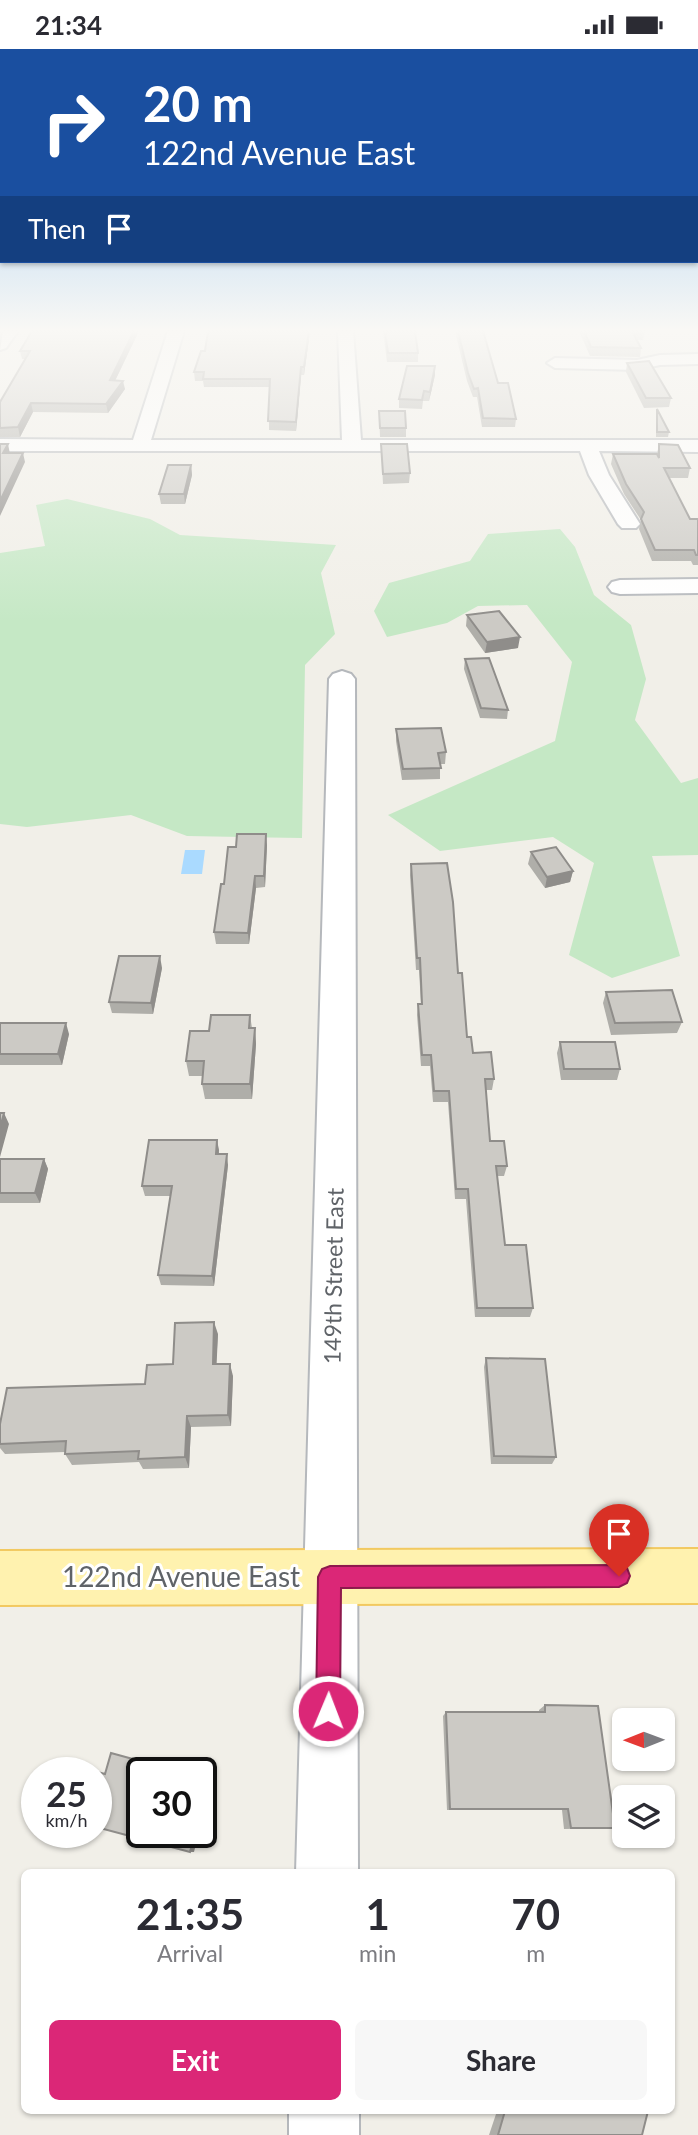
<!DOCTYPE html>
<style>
body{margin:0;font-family:Lato,sans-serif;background:#f7f7f7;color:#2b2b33;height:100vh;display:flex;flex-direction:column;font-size:26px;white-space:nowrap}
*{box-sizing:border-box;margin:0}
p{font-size:23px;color:#7c7c81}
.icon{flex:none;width:38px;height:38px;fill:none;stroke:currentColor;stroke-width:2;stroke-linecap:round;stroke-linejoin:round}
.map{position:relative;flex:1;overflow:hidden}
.panel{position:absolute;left:21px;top:1820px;width:654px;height:245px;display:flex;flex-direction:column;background:#fff;border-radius:10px;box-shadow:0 2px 5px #0004}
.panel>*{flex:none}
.banner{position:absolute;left:0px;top:0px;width:698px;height:214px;box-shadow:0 2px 5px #0004;background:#1a4fa0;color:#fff;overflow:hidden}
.needle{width:46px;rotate:269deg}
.fabs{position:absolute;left:612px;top:1659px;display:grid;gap:14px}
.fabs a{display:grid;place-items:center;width:63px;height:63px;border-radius:10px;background:#fff;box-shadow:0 2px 5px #0004;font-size:35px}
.speed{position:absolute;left:21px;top:1708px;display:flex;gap:14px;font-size:35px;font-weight:700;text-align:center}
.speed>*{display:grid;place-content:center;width:91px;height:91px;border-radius:50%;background:#fff;box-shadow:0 2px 5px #0004;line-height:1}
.speed small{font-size:18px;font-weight:400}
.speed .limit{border:4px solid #111;border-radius:10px;background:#fff;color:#111}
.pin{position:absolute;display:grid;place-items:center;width:60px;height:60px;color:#fff;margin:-72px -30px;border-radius:50% 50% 50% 0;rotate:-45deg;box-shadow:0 0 7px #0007}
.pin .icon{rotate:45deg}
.me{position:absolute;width:77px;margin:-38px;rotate:1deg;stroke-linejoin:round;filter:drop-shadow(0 0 5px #0008)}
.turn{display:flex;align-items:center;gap:24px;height:147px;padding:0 28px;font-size:32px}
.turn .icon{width:91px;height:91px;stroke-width:2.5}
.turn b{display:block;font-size:49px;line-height:60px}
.then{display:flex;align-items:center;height:66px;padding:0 28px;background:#0003;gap:14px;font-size:26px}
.eta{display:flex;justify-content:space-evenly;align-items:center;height:119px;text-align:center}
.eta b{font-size:42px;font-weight:700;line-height:49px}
.action{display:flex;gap:14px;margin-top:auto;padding:14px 28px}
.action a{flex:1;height:80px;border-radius:10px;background:#db2777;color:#fff;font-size:28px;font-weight:700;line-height:80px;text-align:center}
.action a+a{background:#f7f7f7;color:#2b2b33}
.status{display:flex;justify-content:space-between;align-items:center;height:49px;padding:0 35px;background:#fff;direction:ltr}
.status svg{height:19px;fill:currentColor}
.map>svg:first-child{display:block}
.green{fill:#c5e8c5}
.water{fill:#aadaff}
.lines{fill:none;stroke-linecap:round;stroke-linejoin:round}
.minor-casing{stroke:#b5b8bc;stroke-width:4}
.major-casing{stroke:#f2c960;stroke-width:4}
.minor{fill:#fff;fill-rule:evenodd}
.major{fill:#fff2af;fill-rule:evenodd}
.wall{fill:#afaea9}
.shaded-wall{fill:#8f8d8a}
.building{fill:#cccac5;stroke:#8f8d8a;stroke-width:2}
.route{fill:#db2777;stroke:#8e194d;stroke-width:2}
.labels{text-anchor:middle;stroke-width:6;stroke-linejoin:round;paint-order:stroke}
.street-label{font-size:23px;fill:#5f6368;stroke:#fff}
.near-street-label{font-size:28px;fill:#5f6368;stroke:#fff}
</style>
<div class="status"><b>21:34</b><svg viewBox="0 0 49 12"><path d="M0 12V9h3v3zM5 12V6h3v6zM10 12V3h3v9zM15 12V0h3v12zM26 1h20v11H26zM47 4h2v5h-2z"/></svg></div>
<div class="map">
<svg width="698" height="2086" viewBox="0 0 698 2086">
<rect width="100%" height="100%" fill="#f1efe8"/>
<path class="green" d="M67,450L150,470L180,486L336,496L321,524L335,585L305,616L302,789L187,787L131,766L27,778L0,775V504L45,497L36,456Z
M560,480L575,498L594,546L631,576L646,630L635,671L681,734L698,729V806L652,807L680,907L612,929L569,906L594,814L553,788L440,802L388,766L555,692L572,613L527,556L478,557L447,574L387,588L374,562L389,534L470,512L488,485Z"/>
<path class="water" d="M185,801H205L202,825H181Z"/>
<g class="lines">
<g class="minor-casing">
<path id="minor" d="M3,282H18L6,299L0,301Z
M168,282H184L151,391H342L338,282H353L361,391H698V403L599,402L609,426L640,475L636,479H622L618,475L589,426L580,402H0V390L133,391Z
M698,305V315L660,316L637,321L555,319L547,314L555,309L637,311L660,306Z
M698,530V544L620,545L612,543L608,538L612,533L620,531Z
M342,622L351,625L355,630L358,1824H296L329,630L333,625Z
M289,2062H359V2086H289Z"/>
</g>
<g class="major-casing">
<path id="major" d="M698,1500V1554L0,1556V1502Z"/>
</g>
<use href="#minor" class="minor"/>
<use href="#major" class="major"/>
</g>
<path class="wall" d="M208,282H310L304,326H301L296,382L269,381V338H204L203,332H195L194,323L205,302Z
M383,282H415L418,304V313H387Z
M455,282H483L498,334L516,370L515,378H482L477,348H473L467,332Z
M579,282H645L643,291H637L641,299L640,308L590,307Z
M138,284L115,332L125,340L108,364L33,363L20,388H0V353L25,310H22L20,302Z
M627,314L671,349L669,358L644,359L626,323Z
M435,326L429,352H423L422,360L399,359V350Z
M657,360L669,383L668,388H656V365Z
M379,362L406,379V388H380Z
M381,395L410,424L409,434L383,435Z
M659,395L690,419L688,429H669L690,470H698V516H693L691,512H652L639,480L641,471L624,445L611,415L613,405H657Z
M191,416L192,426L185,455H161L159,445Z
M467,566L518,599L485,604L466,577Z
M465,610L508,661L507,670L480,669L464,620Z
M396,680L446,703L445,715H440V730L402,731L396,692Z
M267,796L265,838L256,839L249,895H216L214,883L224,835Z
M531,803L573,822L570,833L545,839L528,815Z
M411,815L458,924L467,988L473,1004L494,1030L492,1041H486L490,1092L507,1117L504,1127H497L505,1196L533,1259L530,1268H475L466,1150H455L448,1053H433L430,1017H421L417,966L418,955H421L419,921H416L410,826Z
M162,919L153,965L112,964L109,953Z
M606,943L682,973L677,984L611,986L603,954Z
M250,966L252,979H255L256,995L252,1050H205L202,1035L203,1027H189L186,1012L209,982Z
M0,975L69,985L62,1016H0Z
M560,993L620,1020L617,1031H561L557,1004Z
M217,1091L219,1105L228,1116L214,1237L161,1236L158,1226L171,1147H145L142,1137Z
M0,1110H44L48,1120L40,1154H0Z
M218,1285L216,1315L233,1327L231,1377L191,1378L189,1419L143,1420L139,1413L72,1416L65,1405V1403L5,1405L0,1399V1375L145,1335Z
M486,1309L556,1408L552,1415H491L484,1318Z
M545,1656L615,1779L564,1780L562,1761H447L443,1667L446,1663H539V1661Z
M497,2062H648L642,2086H489Z"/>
<path class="shaded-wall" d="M134,282H138V284L111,340L110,331Z
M309,282H310L304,326V318Z
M435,317V326L429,352L430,343Z
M301,318V326L296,382V373Z
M123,332L125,340L108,364L106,355Z
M31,354L33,363L20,388L18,378Z
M8,395L10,405L3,404Z
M23,404L25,413L0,467V452Z
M191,416L192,426L185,455L184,445Z
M520,588L518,599L485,604L487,593Z
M266,785L267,796L265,838L264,827Z
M573,822L570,833L545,839L547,828Z
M255,827L256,839L249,895L248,884Z
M160,907L162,919L153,965L151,954Z
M66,974L69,985L62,1016L58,1005Z
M255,979L256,995L252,1050L250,1035Z
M4,1064L9,1075L0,1108V1079Z
M217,1091L219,1101L218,1116L216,1105Z
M227,1105L228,1116L214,1237L212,1227Z
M44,1110L48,1120L40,1154L35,1144Z
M214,1273L218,1285L216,1327L213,1315Z
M230,1315L233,1327L231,1377L228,1366Z
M187,1367L191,1378L189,1419L185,1408Z
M208,1730L211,1732L201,1773V1758Z
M195,1783H199L194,1803H190Z"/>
<path class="building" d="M32,282H134L110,331L123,332L106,355L31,354L18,378L0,379V353L30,302H20Z
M208,282H309L304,318H301L296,373L268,372L270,330H203L204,323H194L201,302H205Z
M385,282H415L418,304H388Z
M458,282H483L498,334H508L516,370L483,369L478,339L474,340L468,324Z
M584,282H645H632L641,299L591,298Z
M649,312L671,349H646L627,314Z
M407,317H435L430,343L424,342L422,351L399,350Z
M657,360L669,383H657Z
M379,362H405L406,379H380Z
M0,395H8L3,404H23L0,452Z
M381,395H407L410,424L383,425Z
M659,395L678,396L690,419H664L690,470H698V506H696L694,501H655L641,470L644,463L626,435L613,405H657L659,409Z
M168,416H191L184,445H159Z
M499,562L520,588L487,593L467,566Z
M489,609L508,661L481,659L465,610Z
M441,679L446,703L438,704L441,719L403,720L396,680Z
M237,785H266L264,827H255L248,884L214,883L221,835H224L228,798H236Z
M556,798L573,822L547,828L531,803Z
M447,814L453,853L458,924H462L467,988H471L473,1004L491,1003L494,1030H485L490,1092H504L507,1117H496L505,1196H526L533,1259H477L468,1140H456L449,1042H434L431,1006H422L418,955H422L420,909H417L411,815Z
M119,907H160L151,954L109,953Z
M672,941L682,973L615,974L606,943Z
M211,966H250L249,979H255L250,1035H202L204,1012H186L190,982H209Z
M0,974H66L58,1005H0Z
M560,993H615L620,1020H564Z
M0,1064H4L0,1079Z
M149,1091H217L216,1105H227L212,1227L158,1226L172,1137H142Z
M0,1110H44L35,1144H0Z
M214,1273L213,1315H230L228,1366L187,1367L185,1408L138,1410L139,1402L65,1405L66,1392L0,1395V1375L7,1339L145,1335L147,1316L173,1315L175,1274Z
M486,1309L545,1310L556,1408L494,1407Z
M545,1656L598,1657L615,1779H571L568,1760H450L446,1663H545Z
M111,1704L184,1724H142V1783H195L190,1803L96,1778V1724H76L78,1718L105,1725Z
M201,1728L208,1730L201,1758Z
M505,2062H648L642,2086H498Z"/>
<linearGradient id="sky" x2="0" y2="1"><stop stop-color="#8fc3f1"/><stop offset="0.49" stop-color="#f9f8f5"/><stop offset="1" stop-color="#f9f8f5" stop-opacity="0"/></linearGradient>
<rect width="698" height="574" fill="url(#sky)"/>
<path class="route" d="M619,1516L627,1519L630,1527L627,1534L619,1538L341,1539L340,1662L337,1671L328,1674L320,1671L316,1662L318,1528L322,1520L330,1517Z"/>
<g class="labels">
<g class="street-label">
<text transform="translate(334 1227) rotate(-89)" y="8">149th Street East</text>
</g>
<g class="near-street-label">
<text x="181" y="1538">122nd Avenue East</text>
</g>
</g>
</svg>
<div class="fabs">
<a><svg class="needle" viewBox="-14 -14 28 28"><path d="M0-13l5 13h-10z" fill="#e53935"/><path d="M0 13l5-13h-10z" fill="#7c7c81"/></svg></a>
<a><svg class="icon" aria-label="layers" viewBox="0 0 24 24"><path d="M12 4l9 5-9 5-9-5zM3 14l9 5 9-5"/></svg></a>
</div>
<div class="speed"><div>25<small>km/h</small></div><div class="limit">30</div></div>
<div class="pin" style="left:619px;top:1527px;background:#d93025"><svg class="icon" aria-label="arrive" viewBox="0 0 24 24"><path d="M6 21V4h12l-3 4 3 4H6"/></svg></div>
<svg class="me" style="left:328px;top:1662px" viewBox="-20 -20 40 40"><circle r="17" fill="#db2777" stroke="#fff" stroke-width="3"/><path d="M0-11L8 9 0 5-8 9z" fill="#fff"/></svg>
<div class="banner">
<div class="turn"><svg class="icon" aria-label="right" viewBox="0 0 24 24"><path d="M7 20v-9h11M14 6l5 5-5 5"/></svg><div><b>20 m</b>122nd Avenue East</div></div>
<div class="then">Then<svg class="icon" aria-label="arrive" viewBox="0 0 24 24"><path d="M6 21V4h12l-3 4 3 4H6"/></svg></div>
</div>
<section class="panel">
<div class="eta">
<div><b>21:35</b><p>Arrival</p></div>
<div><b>1</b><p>min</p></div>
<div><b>70</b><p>m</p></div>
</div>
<div class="action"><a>Exit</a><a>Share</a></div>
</section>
</div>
